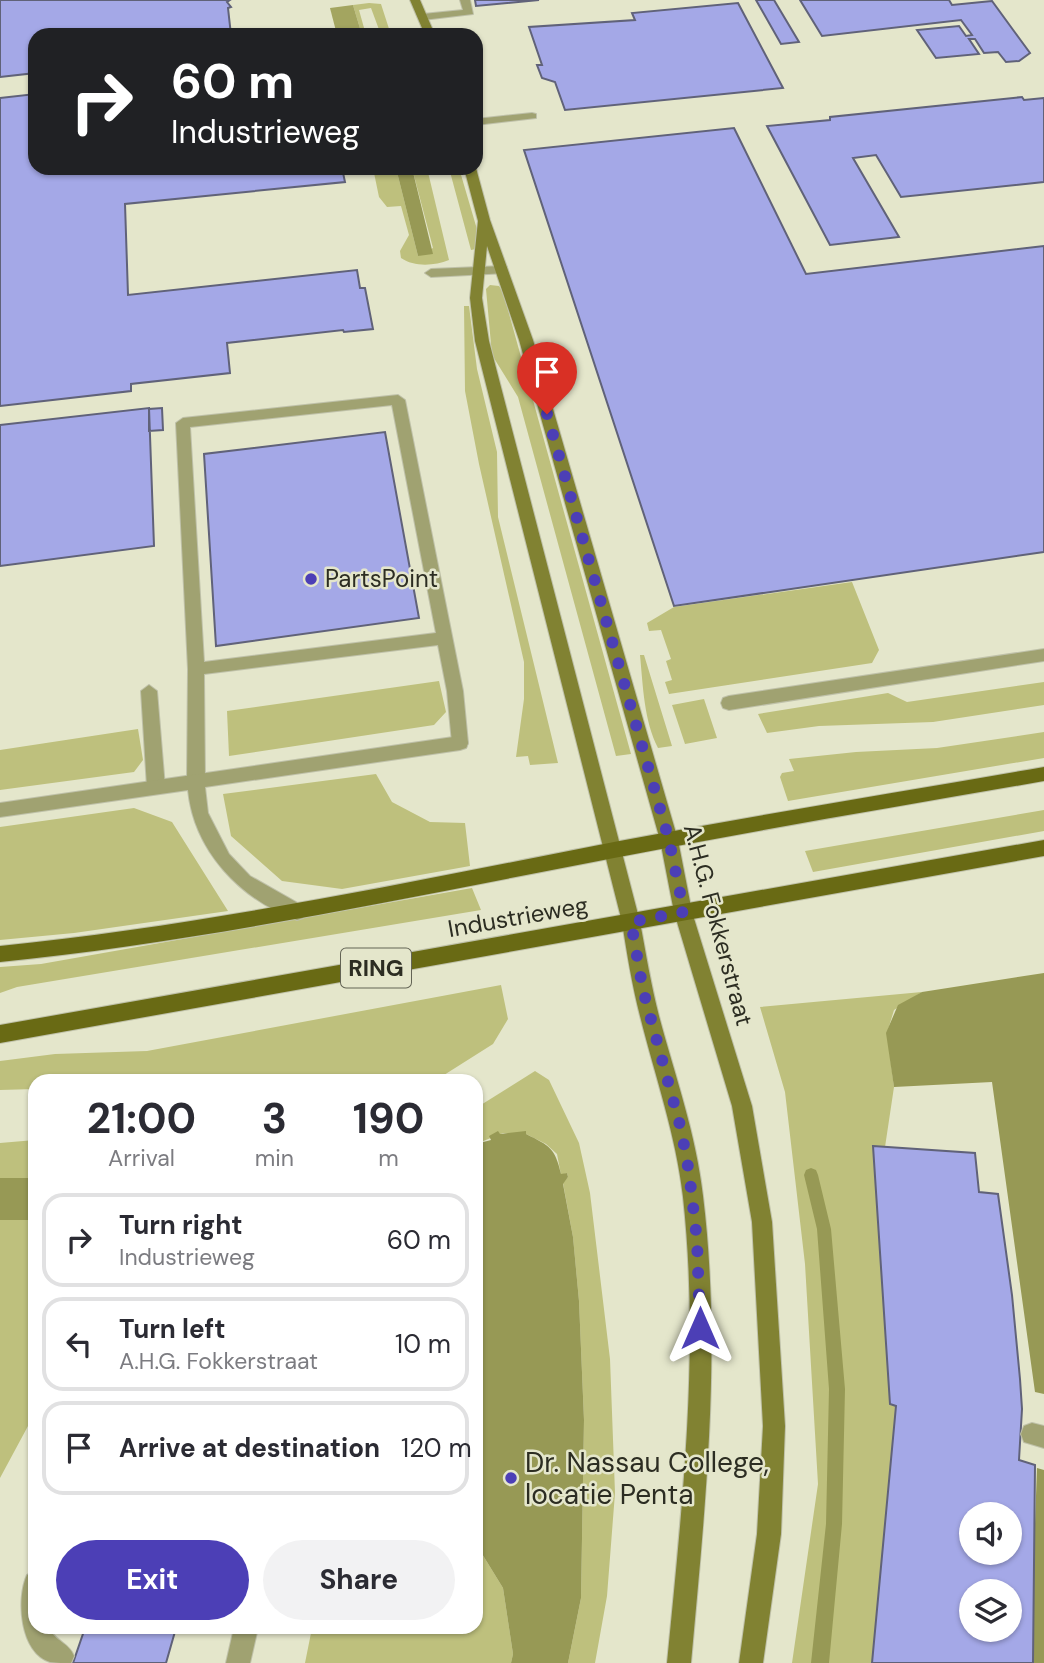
<!DOCTYPE html>
<style>
body{margin:0;font-family:"DM Sans",sans-serif;background:#f2f2f3;color:#2b2b33;height:100vh;display:flex;flex-direction:column;font-size:26px;white-space:nowrap}
*{box-sizing:border-box;margin:0}
p{font-size:23px;color:#7c7c81}
.icon{flex:none;width:38px;height:38px;fill:none;stroke:currentColor;stroke-width:2;stroke-linecap:round;stroke-linejoin:round}
.map{position:relative;flex:1;overflow:hidden}
.drawer{position:absolute;left:28px;top:1074px;width:455px;height:560px;display:flex;flex-direction:column;background:#fff;border-radius:21px;box-shadow:0 2px 5px #0004}
.drawer>*{flex:none}
.banner{position:absolute;left:28px;top:28px;width:455px;height:147px;border-radius:21px;box-shadow:0 2px 5px #0004;background:#202124;color:#fff;overflow:hidden}
.fabs{position:absolute;left:959px;top:1502px;display:grid;gap:14px}
.fabs a{display:grid;place-items:center;width:63px;height:63px;border-radius:50%;background:#fff;box-shadow:0 2px 5px #0004;font-size:35px}
.pin{position:absolute;display:grid;place-items:center;width:60px;height:60px;color:#fff;margin:-72px -30px;border-radius:50% 50% 50% 0;rotate:-45deg;box-shadow:0 0 7px #0007}
.pin .icon{rotate:45deg}
.me{position:absolute;width:77px;margin:-38px;rotate:0deg;stroke-linejoin:round;filter:drop-shadow(0 0 5px #0008)}
.turn{display:flex;align-items:center;gap:24px;height:147px;padding:0 28px;font-size:32px}
.turn .icon{width:91px;height:91px;stroke-width:2.5}
.turn b{display:block;font-size:49px;line-height:60px}
.eta{display:flex;justify-content:space-evenly;align-items:center;height:119px;text-align:center}
.eta b{font-size:42px;font-weight:700;line-height:49px}
.action{display:flex;gap:14px;margin-top:auto;padding:14px 28px}
.action a{flex:1;height:80px;border-radius:42px;background:#4c3fb6;color:#fff;font-size:28px;font-weight:700;line-height:80px;text-align:center}
.action a+a{background:#f2f2f3;color:#2b2b33}
ul{padding:0;list-style:none}
li{display:flex;align-items:center;gap:21px;height:94px;margin:0 14px 10px;padding:0 14px;border:4px solid #e1e1e2;border-radius:21px}
li div{flex:1}
li b{display:block;font-size:26px}
li em{font-style:normal}
.map>svg:first-child{display:block}
.green{fill:#bec07d}
.forest{fill:#a3a560}
.water{fill:#979955}
.lines{fill:none;stroke-linecap:round;stroke-linejoin:round}
.stream{fill:#979955;fill-rule:evenodd}
.building{fill:#a4a8e7;stroke:#606279;stroke-width:2;fill-rule:evenodd}
.lane-casing{stroke:#bfc1a9;stroke-width:2}
.street-casing{stroke:#bfc1a9;stroke-width:2}
.secondary-casing{stroke:#bfc1a9;stroke-width:2}
.primary-casing{stroke:#bfc1a9;stroke-width:2}
.lane{fill:#a0a271;fill-rule:evenodd}
.street{fill:#a0a271;fill-rule:evenodd}
.secondary{fill:#818232;fill-rule:evenodd}
.primary{fill:#696a14;fill-rule:evenodd}
.route{stroke:#4c3fb6;stroke-width:12;stroke-dasharray:0 21.6}
.poi-dot{fill:#4c3fb6;stroke:#e4e6cb;stroke-width:2.5}
.labels{text-anchor:middle;stroke-width:5;stroke-linejoin:round;paint-order:stroke}
.shield{fill:#e4e6cb;stroke:#636455;stroke-width:2}
.shield-label{font-size:23px;font-weight:bold;fill:#2c2d22}
.poi-label{font-size:24px;fill:#2c2d22;stroke:#e4e6cb;text-anchor:start}
.street-label{font-size:24px;fill:#2c2d22;stroke:#e4e6cb}
.near-poi-label{font-size:28px;fill:#2c2d22;stroke:#e4e6cb;text-anchor:start}
</style>
<div class="map">
<svg width="1044" height="1663" viewBox="0 0 1044 1663">
<rect width="100%" height="100%" fill="#e4e6cb"/>
<path class="green" d="M369,3L381,4L391,35H381L371,8L359,10L366,35H362L353,5Z
M373,168H396L418,256L433,248L412,168H427L449,260C434,266 414,267 401,258L400,251L409,235L401,206L387,207L379,197Z
M449,168H459L481,243L476,249L471,250Z
M490,285L499,286L503,292L631,754L616,756L518,397L492,355L486,289Z
M464,306H469L477,369L497,452L498,517L558,763L530,765L528,756L516,757L524,699V662L479,464L465,391Z
M852,582L879,650L872,663L669,694L665,682L672,680L666,661L671,659L661,630L649,631L647,623L674,607Z
M640,655H644L672,746L658,748C644,721 643,686 640,655Z
M439,681L446,712L434,725L229,756L227,711Z
M1044,682V705L933,722L819,726L767,733L758,714L888,693L907,702Z
M704,699L717,738L685,744L672,705Z
M138,729L143,760L134,772L0,790V750Z
M1044,732V758L788,801L780,777L782,773L794,771L789,759L856,752L937,748Z
M376,774L392,802L430,822L465,823L470,866L342,889L282,881L231,836L223,794Z
M134,808L172,822L228,911L74,933L0,940V827Z
M1044,810V831L813,872L805,851Z
M472,888L481,910L17,987L0,993V967L41,964Z
M501,985L508,1019L493,1044L444,1075L414,1081L35,1082V1089L0,1090V1061L55,1054L147,1051Z
M922,992L894,1010L887,1033L894,1087L885,1147L873,1146L890,1403L896,1406L872,1663H792L818,1484L805,1264L785,1092L760,1007Z
M535,1071L549,1080L579,1143L590,1193L610,1359L615,1493L607,1596L595,1663H568L581,1598L584,1420L579,1301L573,1237L563,1183L568,1177L567,1173L561,1175L557,1154L546,1144L526,1134L503,1133L476,1144V1108Z
M35,1140V1178H0V1143Z
M0,1220H35V1413L0,1478Z
M476,1544L503,1588L513,1654L511,1663H305L312,1628H476Z"/>
<path class="forest" d="M353,5L362,35H337L330,8Z"/>
<path class="water" d="M396,168H412L433,254L418,256Z
M1044,973V1394L1035,1392L992,1082L894,1087L886,1033L898,1005L922,992Z
M498,1131L500,1134L526,1131V1134C550,1146 555,1148 561,1174L567,1173L568,1177L563,1184L573,1237L579,1301L584,1420L581,1598L568,1663H511L513,1654L503,1588L476,1544V1144L491,1140L489,1136Z
M0,1178H35V1220H0Z
M1037,1468L1044,1470V1663H1030Z"/>
<g class="lines">
<path class="stream" d="M811,1168L816,1170L818,1175L831,1229L845,1389L842,1524L829,1663H811L826,1524L829,1389L817,1229L804,1175L806,1170Z"/>
</g>
<path class="building" d="M0,0H230L227,2L231,7L228,8L231,35H35V73L0,77Z
M475,0H539L476,6Z
M756,0H774L799,42L781,44Z
M800,0H949L952,5L992,1L1030,53L1019,61L1006,62L998,52L984,53L975,39H969L979,54L936,58L917,30L959,26L966,36L972,35L961,20L822,36Z
M738,3L783,88L565,110L555,82L542,78L537,65H542L529,27L635,20L632,13Z
M35,94V168H342L345,182L125,204L128,295L357,270L360,288H365L373,329L344,332L343,330L227,343L230,373L131,384V391L0,406V98Z
M1022,97L1024,100L1044,98V182L901,197L876,155L853,158L899,237L830,245L767,126L830,120V117Z
M734,128L806,274L1044,246V552L674,606L524,150Z
M149,408L154,546L0,566V425Z
M162,408L163,430L149,431V409Z
M385,432L419,618L216,646L204,454Z
M873,1146L975,1153L979,1192L998,1194L1012,1295L1020,1379L1022,1409L1019,1460L1035,1465L1033,1663H872L896,1406L890,1404ZM971,1514H1010V1552H971ZM971,1591H1010V1629H971Z
M85,1628H176L166,1663H73Z"/>
<g class="lines">
<g class="lane-casing">
<path id="lane" d="M460,0H470L473,14L423,20L418,17L423,14L463,10Z
M532,113L536,114V118L476,125V119Z
M503,266L507,267V273L431,277L425,273L431,269Z
M398,395L405,400L463,691L468,743L466,748H454L452,743L447,691L438,645L204,674L205,782L202,787H190L187,782L188,669L176,423L183,418ZM392,405L436,633L204,662L190,427Z
M149,685L157,691L165,787L162,792H150L147,787L141,691Z
M1032,1423L1044,1426V1448L1024,1442L1021,1434L1024,1426Z
M35,1571V1628H49C55,1641 69,1643 74,1656L71,1663C65,1663 56,1663 50,1662C20,1653 16,1599 27,1575Z
M234,1628H258L250,1663H226Z"/>
</g>
<g class="street-casing">
<path id="street" d="M1044,649V661L729,710L723,708L721,703L723,698L729,696Z
M460,736L466,738L468,743L466,748L460,750L205,787L208,813L229,854L250,876L303,906L306,912L303,918L297,920C240,899 194,851 188,790L0,817V803Z"/>
</g>
<g class="secondary-casing">
<path id="secondary" d="M410,0H420L435,35H425Z
M464,168H476L490,220L533,340L678,840L692,912L752,1106L772,1222L785,1426L781,1534L763,1663H739L757,1534L763,1426L752,1222L732,1106L674,912L660,840L519,340L487,246L482,298L489,341L640,922C646,954 651,985 659,1016C675,1076 696,1134 703,1196C722,1351 705,1508 691,1663H667C682,1508 700,1352 683,1197C676,1135 655,1076 640,1016C632,985 627,954 622,922L475,341L470,298L478,221Z"/>
</g>
<g class="primary-casing">
<path id="primary" d="M1044,767V781C901,806 757,830 614,858C410,897 207,941 0,962V946C207,925 410,882 614,842C757,815 901,792 1044,767Z
M1044,840V856L0,1043V1025Z"/>
</g>
<use href="#lane" class="lane"/>
<use href="#street" class="street"/>
<use href="#secondary" class="secondary"/>
<use href="#primary" class="primary"/>
</g>
<g class="lines">
<path class="route" d="M547,414L669,840L684,912L631,922L643,990L681,1129L689,1172L697,1240L700,1328"/>
</g>
<g class="poi-dot">
<circle cx="311" cy="579" r="7"/>
<circle cx="511" cy="1478" r="7"/>
</g>
<g class="labels">
<rect class="shield" x="341" y="948.5" width="70" height="39" rx="5"/>
<g class="shield-label">
<text x="376" y="976">RING</text>
</g>
<g class="poi-label">
<text x="325" y="587">PartsPoint</text>
</g>
<g class="street-label">
<text transform="translate(518 917) rotate(-10)" y="8">Industrieweg</text>
<text transform="translate(718 925) rotate(75)" y="8">A.H.G. Fokkerstraat</text>
</g>
<g class="near-poi-label">
<text x="525" y="1472">Dr. Nassau College,<tspan x="525" dy="32">locatie Penta</tspan></text>
</g>
</g>
</svg>
<div class="fabs">
<a><svg class="icon" aria-label="sound" viewBox="0 0 24 24"><path d="M4 9h4l5-4v14l-5-4H4zM17 9q2 3 0 6"/></svg></a>
<a><svg class="icon" aria-label="layers" viewBox="0 0 24 24"><path d="M12 4l9 5-9 5-9-5zM3 14l9 5 9-5"/></svg></a>
</div>
<div class="pin" style="left:547px;top:414px;background:#d93025"><svg class="icon" aria-label="arrive" viewBox="0 0 24 24"><path d="M6 21V4h12l-3 4 3 4H6"/></svg></div>
<svg class="me" style="left:700px;top:1328px" viewBox="-20 -20 40 40"><path d="M0-17L14 15 0 8-14 15z" fill="#4c3fb6" stroke="#fff" stroke-width="4"/></svg>
<div class="banner">
<div class="turn"><svg class="icon" aria-label="right" viewBox="0 0 24 24"><path d="M7 20v-9h11M14 6l5 5-5 5"/></svg><div><b>60 m</b>Industrieweg</div></div>
</div>
<section class="drawer">
<div class="eta">
<div><b>21:00</b><p>Arrival</p></div>
<div><b>3</b><p>min</p></div>
<div><b>190</b><p>m</p></div>
</div>
<ul>
<li><svg class="icon" aria-label="right" viewBox="0 0 24 24"><path d="M7 20v-9h11M14 6l5 5-5 5"/></svg><div><b>Turn right</b><p>Industrieweg</p></div><em>60 m</em></li>
<li><svg class="icon" aria-label="left" viewBox="0 0 24 24"><path d="M17 20v-9H6M10 6l-5 5 5 5"/></svg><div><b>Turn left</b><p>A.H.G. Fokkerstraat</p></div><em>10 m</em></li>
<li><svg class="icon" aria-label="arrive" viewBox="0 0 24 24"><path d="M6 21V4h12l-3 4 3 4H6"/></svg><div><b>Arrive at destination</b></div><em>120 m</em></li>
</ul>
<div class="action"><a>Exit</a><a>Share</a></div>
</section>
</div>
